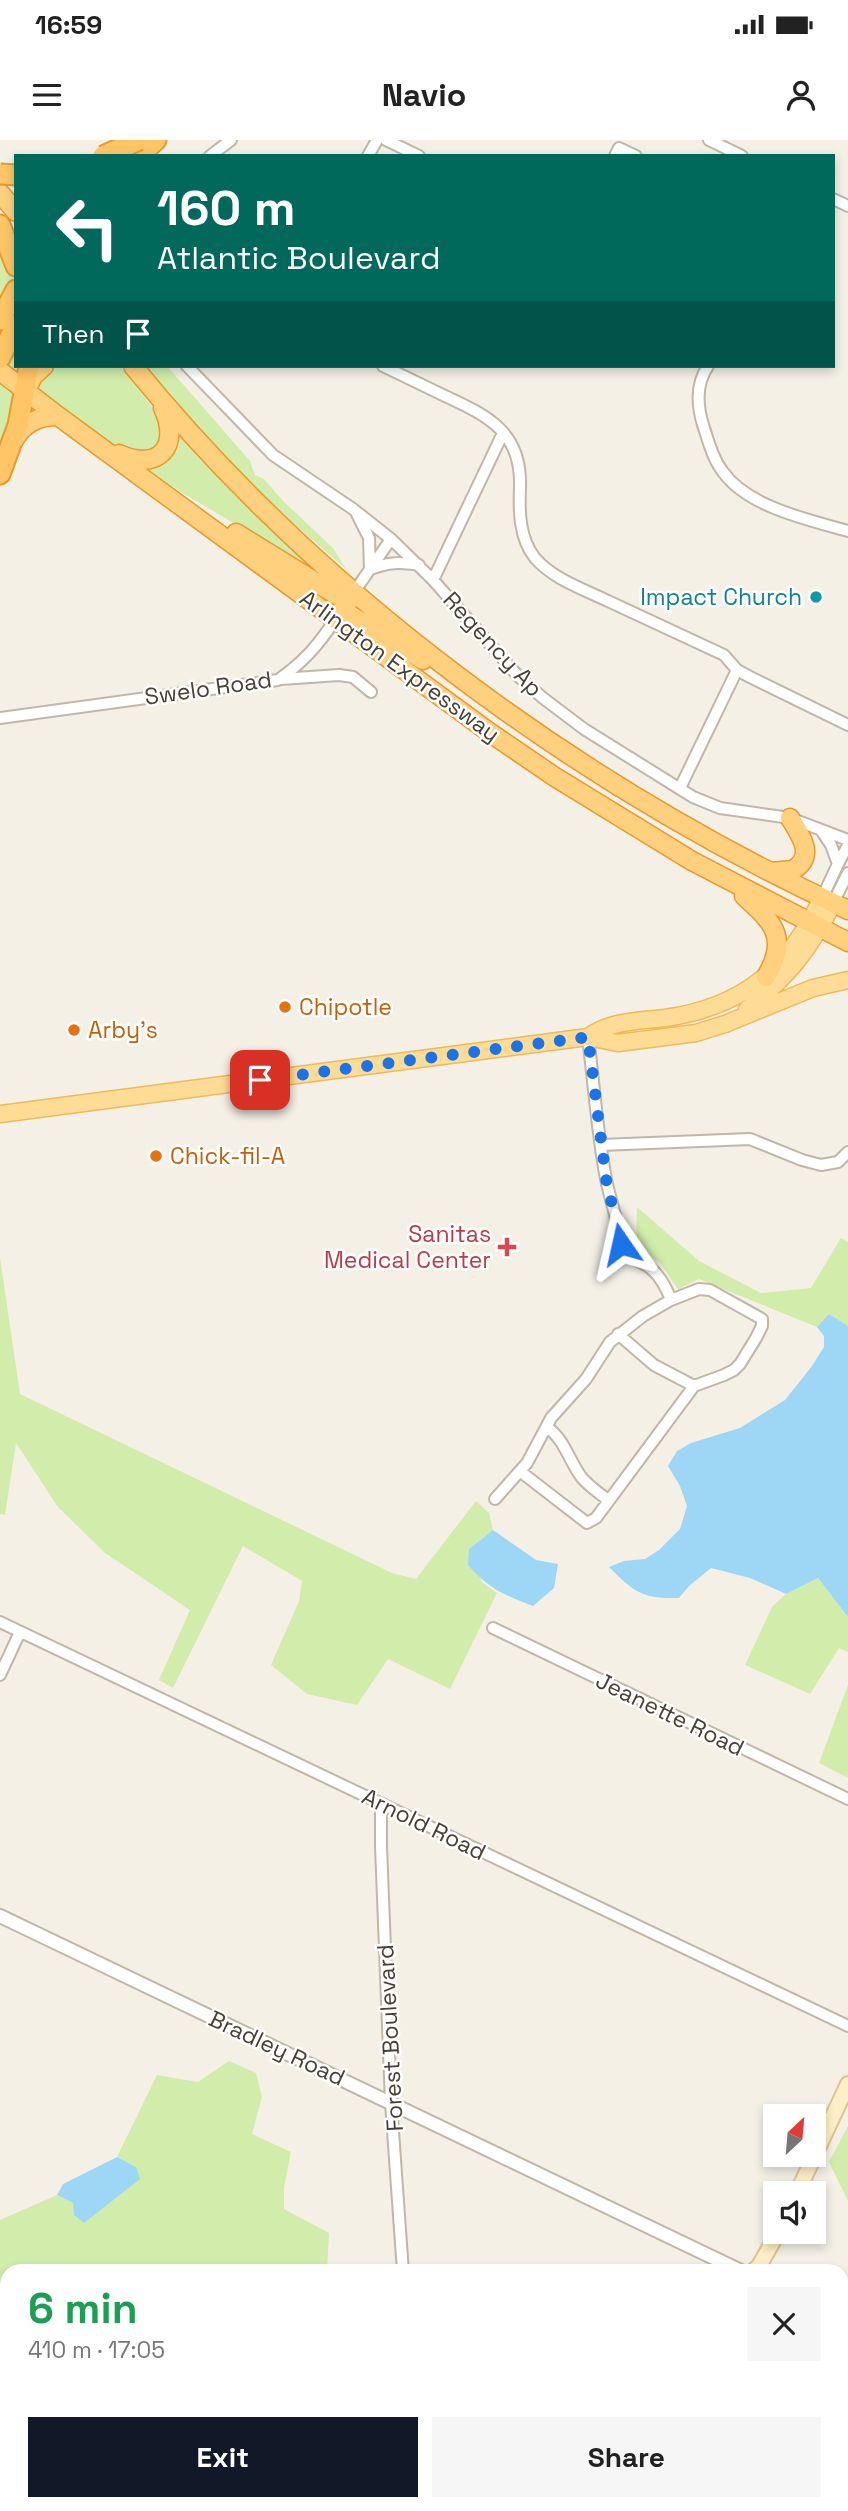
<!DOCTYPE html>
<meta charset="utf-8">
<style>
body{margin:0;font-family:"Space Grotesk",sans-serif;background:#f6f6f6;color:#222;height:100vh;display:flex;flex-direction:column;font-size:26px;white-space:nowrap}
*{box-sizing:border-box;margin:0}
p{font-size:23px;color:#767676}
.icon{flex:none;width:38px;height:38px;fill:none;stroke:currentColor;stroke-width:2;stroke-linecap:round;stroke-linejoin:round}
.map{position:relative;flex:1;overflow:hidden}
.side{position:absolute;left:0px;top:2124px;width:849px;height:247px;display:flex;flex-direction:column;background:#fff;border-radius:21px 21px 0 0;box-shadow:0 4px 10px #0003}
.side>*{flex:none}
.guide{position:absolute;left:14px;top:14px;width:821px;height:214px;border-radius:0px;box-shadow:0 4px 10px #0003;background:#00695c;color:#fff;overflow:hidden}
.needle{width:46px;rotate:26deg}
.fabs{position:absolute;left:763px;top:1964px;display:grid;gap:14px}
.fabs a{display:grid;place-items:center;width:63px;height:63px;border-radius:0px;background:#fff;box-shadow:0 4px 10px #0003;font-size:35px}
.pin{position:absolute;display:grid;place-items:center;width:60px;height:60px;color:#fff;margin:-30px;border-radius:14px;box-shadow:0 4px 10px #0006}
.me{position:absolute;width:77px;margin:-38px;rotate:349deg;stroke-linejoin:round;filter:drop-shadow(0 0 5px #0008)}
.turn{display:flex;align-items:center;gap:24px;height:147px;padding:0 28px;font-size:32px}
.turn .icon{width:91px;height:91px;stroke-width:2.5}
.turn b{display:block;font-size:49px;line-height:60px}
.then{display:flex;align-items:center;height:66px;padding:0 28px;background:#0003;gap:14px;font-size:26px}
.round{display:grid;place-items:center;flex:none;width:74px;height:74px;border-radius:0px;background:#f6f6f6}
.overview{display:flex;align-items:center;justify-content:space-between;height:119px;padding:0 28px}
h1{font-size:42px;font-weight:800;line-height:52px;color:#1e9e55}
.cta{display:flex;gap:14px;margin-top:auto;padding:14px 28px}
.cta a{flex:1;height:80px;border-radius:0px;background:#111827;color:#fff;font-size:28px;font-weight:800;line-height:80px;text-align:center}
.cta a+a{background:#f6f6f6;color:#222}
.status{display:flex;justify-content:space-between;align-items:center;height:49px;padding:0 35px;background:#fff;direction:ltr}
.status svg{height:19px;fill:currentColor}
header{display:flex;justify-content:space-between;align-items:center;height:91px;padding:0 28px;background:#fff;font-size:32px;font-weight:800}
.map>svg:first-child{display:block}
.green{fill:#d2ecac}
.water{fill:#9ed6f6}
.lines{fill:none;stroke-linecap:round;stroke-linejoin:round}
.minor-casing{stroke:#c1b7a8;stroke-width:14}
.tertiary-casing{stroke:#c1b7a8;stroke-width:16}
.secondary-casing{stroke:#dbc594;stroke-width:18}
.primary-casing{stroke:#edba5c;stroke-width:19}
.trunk-casing{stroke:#ea9a2b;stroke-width:21}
.motorway-casing{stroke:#ea9a2b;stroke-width:23}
.minor{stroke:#fff;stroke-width:10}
.tertiary{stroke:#fff;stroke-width:12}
.secondary{stroke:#ffeec6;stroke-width:14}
.primary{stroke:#ffdc95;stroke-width:16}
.trunk{stroke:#ffd07e;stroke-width:18}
.motorway{stroke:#ffc567;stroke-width:19}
.motorway-bridge-casing{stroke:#ea9a2b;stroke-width:23;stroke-linecap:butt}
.motorway-bridge{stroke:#ffc567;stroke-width:19}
.route{stroke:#1a73e8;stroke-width:12;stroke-dasharray:0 21.6}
.culture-dot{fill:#0f9aa8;stroke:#fff;stroke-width:2.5}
.food-dot{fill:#e8710a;stroke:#fff;stroke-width:2.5}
.health-dot{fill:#e0444e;stroke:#fff;stroke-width:2.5}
.labels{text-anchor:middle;stroke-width:5;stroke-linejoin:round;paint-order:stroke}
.culture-label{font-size:23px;fill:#0d838f;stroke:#fff;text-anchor:end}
.street-label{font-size:23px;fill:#484035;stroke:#fff}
.food-label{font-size:23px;fill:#c56008;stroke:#fff;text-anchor:start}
.health-label{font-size:23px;fill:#be3a42;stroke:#fff;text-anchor:end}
</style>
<div class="status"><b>16:59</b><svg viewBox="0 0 49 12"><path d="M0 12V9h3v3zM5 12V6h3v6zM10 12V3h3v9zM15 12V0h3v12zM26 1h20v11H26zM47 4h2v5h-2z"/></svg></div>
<header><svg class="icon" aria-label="menu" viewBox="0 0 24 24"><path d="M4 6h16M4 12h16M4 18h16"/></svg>Navio<svg class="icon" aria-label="person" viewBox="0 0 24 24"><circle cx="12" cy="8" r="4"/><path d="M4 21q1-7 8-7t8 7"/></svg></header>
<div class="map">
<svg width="848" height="2371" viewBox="0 0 848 2371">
<rect width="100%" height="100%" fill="#f4f0e6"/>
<path class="green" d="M0,94L16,144V226H23L18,232H13L0,223Z
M48,226H120L160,277L164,289L157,308L134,314L115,305L65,270L40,257L33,244Z
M140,226H167L250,321L255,335L264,339L284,362L333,408L346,429L235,333Z
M2,240L20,255L0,320V244Z
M174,285L340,446L176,349L143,326Z
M637,1067L699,1121L761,1153L811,1148L841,1098L848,1102V1186L829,1174L817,1187L699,1139L678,1149L659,1122L636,1106Z
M0,1118L20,1254L392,1433L416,1439L476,1361L489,1373L493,1390L469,1409L482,1442L497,1453L450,1549L388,1519L357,1565L307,1554L271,1525L299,1461L302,1441L243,1406L173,1548L159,1540L190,1470L105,1413L58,1367L16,1303L5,1375L0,1374Z
M818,1438L848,1477V1512L839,1508L810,1554L745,1525L772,1467L786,1454Z
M848,1545V1638L819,1623Z
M229,1921L256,1933L262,1957L252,1994L291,2012L284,2047V2069L329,2093L327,2131L7,2132V2364H229L225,2371H0V2080L57,2055L73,2063L136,2027L117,2017L157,1935L198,1942Z
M848,1986V2061L829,2022Z"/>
<path class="water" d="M829,1174L848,1186V1477L818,1438L786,1454L750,1438L711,1428L689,1446L679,1458C642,1459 634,1452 609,1427L624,1421L645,1419L659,1410L680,1389L687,1366L680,1346L668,1326L677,1311L691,1303L740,1288L785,1260L812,1226L824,1207V1196L817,1187Z
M493,1390L536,1420L558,1424L554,1448L533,1466C504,1455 489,1449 468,1425L469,1409Z
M117,2017L136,2027L140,2039L84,2083L74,2075L73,2063L57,2055L63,2044Z"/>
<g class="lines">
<g class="minor-casing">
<path id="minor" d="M386,0L419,16
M709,0L742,16
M210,16L231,0
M368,16L377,0
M615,16L619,8L636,16
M833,59L848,66
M187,226L273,315L353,369L391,399L433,440L519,537L543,558L584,589L693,657L720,668L790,678L848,700
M383,226C404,236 424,246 445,256C488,276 522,292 520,347C519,371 519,398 535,418C553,439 583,449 608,461C647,479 685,497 724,515L737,530L750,537L848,585
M708,226C695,245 697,267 704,288C709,303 713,319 723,332C748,367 809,380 848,391
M357,374L369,398L370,429
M371,429C388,422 400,422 419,425
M433,440L503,293
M352,455L391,399
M281,539L339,535L353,537L371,552
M0,578L278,540C305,521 319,504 337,477
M680,648L737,530
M821,690L831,705L838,724L822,758
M838,724L848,705
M833,763L848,733
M588,897C594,944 597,992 606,1039C611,1064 621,1088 621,1114C649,1124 660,1131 671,1160
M601,1005L750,999L802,1020L821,1025L838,1022L848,1012
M618,1194L654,1225L694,1246
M547,1287C565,1300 569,1321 582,1338C590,1347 599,1353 608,1360
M495,1359L527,1323L551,1278L586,1239L610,1202L643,1176L671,1160L699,1149L710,1150L762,1179V1186L756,1198L740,1224L734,1230L724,1235L694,1246L596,1378L587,1383L521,1332
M0,1482L848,1886
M493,1488L848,1659
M0,1535L20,1492
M383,1664L381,1674V1706L391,1963L403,2132"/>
</g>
<g class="tertiary-casing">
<path id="tertiary" d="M0,1776L743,2132"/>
</g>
<g class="secondary-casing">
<path id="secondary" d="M797,2053L848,1944
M752,2132L759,2126L779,2091
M415,2371L419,2364"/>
</g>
<g class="primary-casing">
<path id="primary" d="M747,869C788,837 810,809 833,763
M588,897C610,881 638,881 665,878C744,867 788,828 822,758
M0,974L588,897L618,903L696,893L725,884L813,848L848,840"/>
</g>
<g class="trunk-casing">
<path id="trunk" d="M0,53L16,72
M133,226C321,457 579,645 848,770
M0,231L58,276L489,592L555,637L692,721L848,802
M27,249L33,236L44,226
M14,300C24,283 38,276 58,276
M119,314C159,332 181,306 163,268
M236,393L348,462
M342,470L423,520
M771,732L793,730C816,716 801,696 790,678
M744,756C774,783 789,798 766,837"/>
</g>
<g class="motorway-casing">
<path id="motorway" d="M139,16L156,0
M0,85L16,126
M0,180L16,150
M0,218L16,185
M0,334L18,285L29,226"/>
</g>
<use href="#minor" class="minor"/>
<use href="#tertiary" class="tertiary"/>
<use href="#secondary" class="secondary"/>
<use href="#primary" class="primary"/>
<use href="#trunk" class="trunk"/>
<use href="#motorway" class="motorway"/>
<g class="motorway-bridge-casing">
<path id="motorway-bridge" d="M103,16L139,0
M0,34L16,35"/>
</g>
<use href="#motorway-bridge" class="motorway-bridge"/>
</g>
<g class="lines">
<path class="route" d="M260,940L588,897L606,1039L621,1104"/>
</g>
<circle class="culture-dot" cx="816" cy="457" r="7"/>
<g class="food-dot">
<circle cx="285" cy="867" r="7"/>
<circle cx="74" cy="890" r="7"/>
<circle cx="156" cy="1016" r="7"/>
</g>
<path class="health-dot" d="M503.5 1096.5h7v7h7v7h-7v7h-7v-7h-7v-7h7z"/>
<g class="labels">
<g class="culture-label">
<text x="802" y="465">Impact Church</text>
</g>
<g class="street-label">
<text transform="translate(493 504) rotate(47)" y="8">Regency Ap</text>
<text transform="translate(400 526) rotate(36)" y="8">Arlington Expressway</text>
<text transform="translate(208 548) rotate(-8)" y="8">Swelo Road</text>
<text transform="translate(670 1574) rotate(26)" y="8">Jeanette Road</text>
<text transform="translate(424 1684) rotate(26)" y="8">Arnold Road</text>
<text transform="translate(390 1898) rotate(-93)" y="8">Forest Boulevard</text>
<text transform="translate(277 1908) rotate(25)" y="8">Bradley Road</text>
</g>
<g class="food-label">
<text x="299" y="875">Chipotle</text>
<text x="88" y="898">Arby's</text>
<text x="170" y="1024">Chick-fil-A</text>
</g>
<g class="health-label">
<text x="491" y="1102">Sanitas<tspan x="491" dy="26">Medical Center</tspan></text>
</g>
</g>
</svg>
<div class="fabs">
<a><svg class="needle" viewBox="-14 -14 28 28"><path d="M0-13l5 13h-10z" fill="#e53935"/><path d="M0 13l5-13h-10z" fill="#767676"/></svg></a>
<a><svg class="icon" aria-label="sound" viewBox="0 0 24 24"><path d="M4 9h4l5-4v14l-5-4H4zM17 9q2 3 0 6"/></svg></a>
</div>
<div class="pin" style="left:260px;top:940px;background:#d93025"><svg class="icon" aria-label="arrive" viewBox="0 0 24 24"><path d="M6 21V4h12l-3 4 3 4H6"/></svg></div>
<svg class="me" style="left:621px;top:1104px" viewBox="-20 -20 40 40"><path d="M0-17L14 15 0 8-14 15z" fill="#1a73e8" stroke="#fff" stroke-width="4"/></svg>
<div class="guide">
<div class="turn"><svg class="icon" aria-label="left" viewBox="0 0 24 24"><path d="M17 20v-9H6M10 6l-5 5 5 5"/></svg><div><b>160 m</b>Atlantic Boulevard</div></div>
<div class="then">Then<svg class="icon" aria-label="arrive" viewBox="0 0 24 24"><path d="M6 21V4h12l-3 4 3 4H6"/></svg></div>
</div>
<section class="side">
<div class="overview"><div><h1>6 min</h1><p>410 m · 17:05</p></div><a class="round"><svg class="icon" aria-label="close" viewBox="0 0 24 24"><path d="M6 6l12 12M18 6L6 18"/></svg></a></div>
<div class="cta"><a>Exit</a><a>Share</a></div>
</section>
</div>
